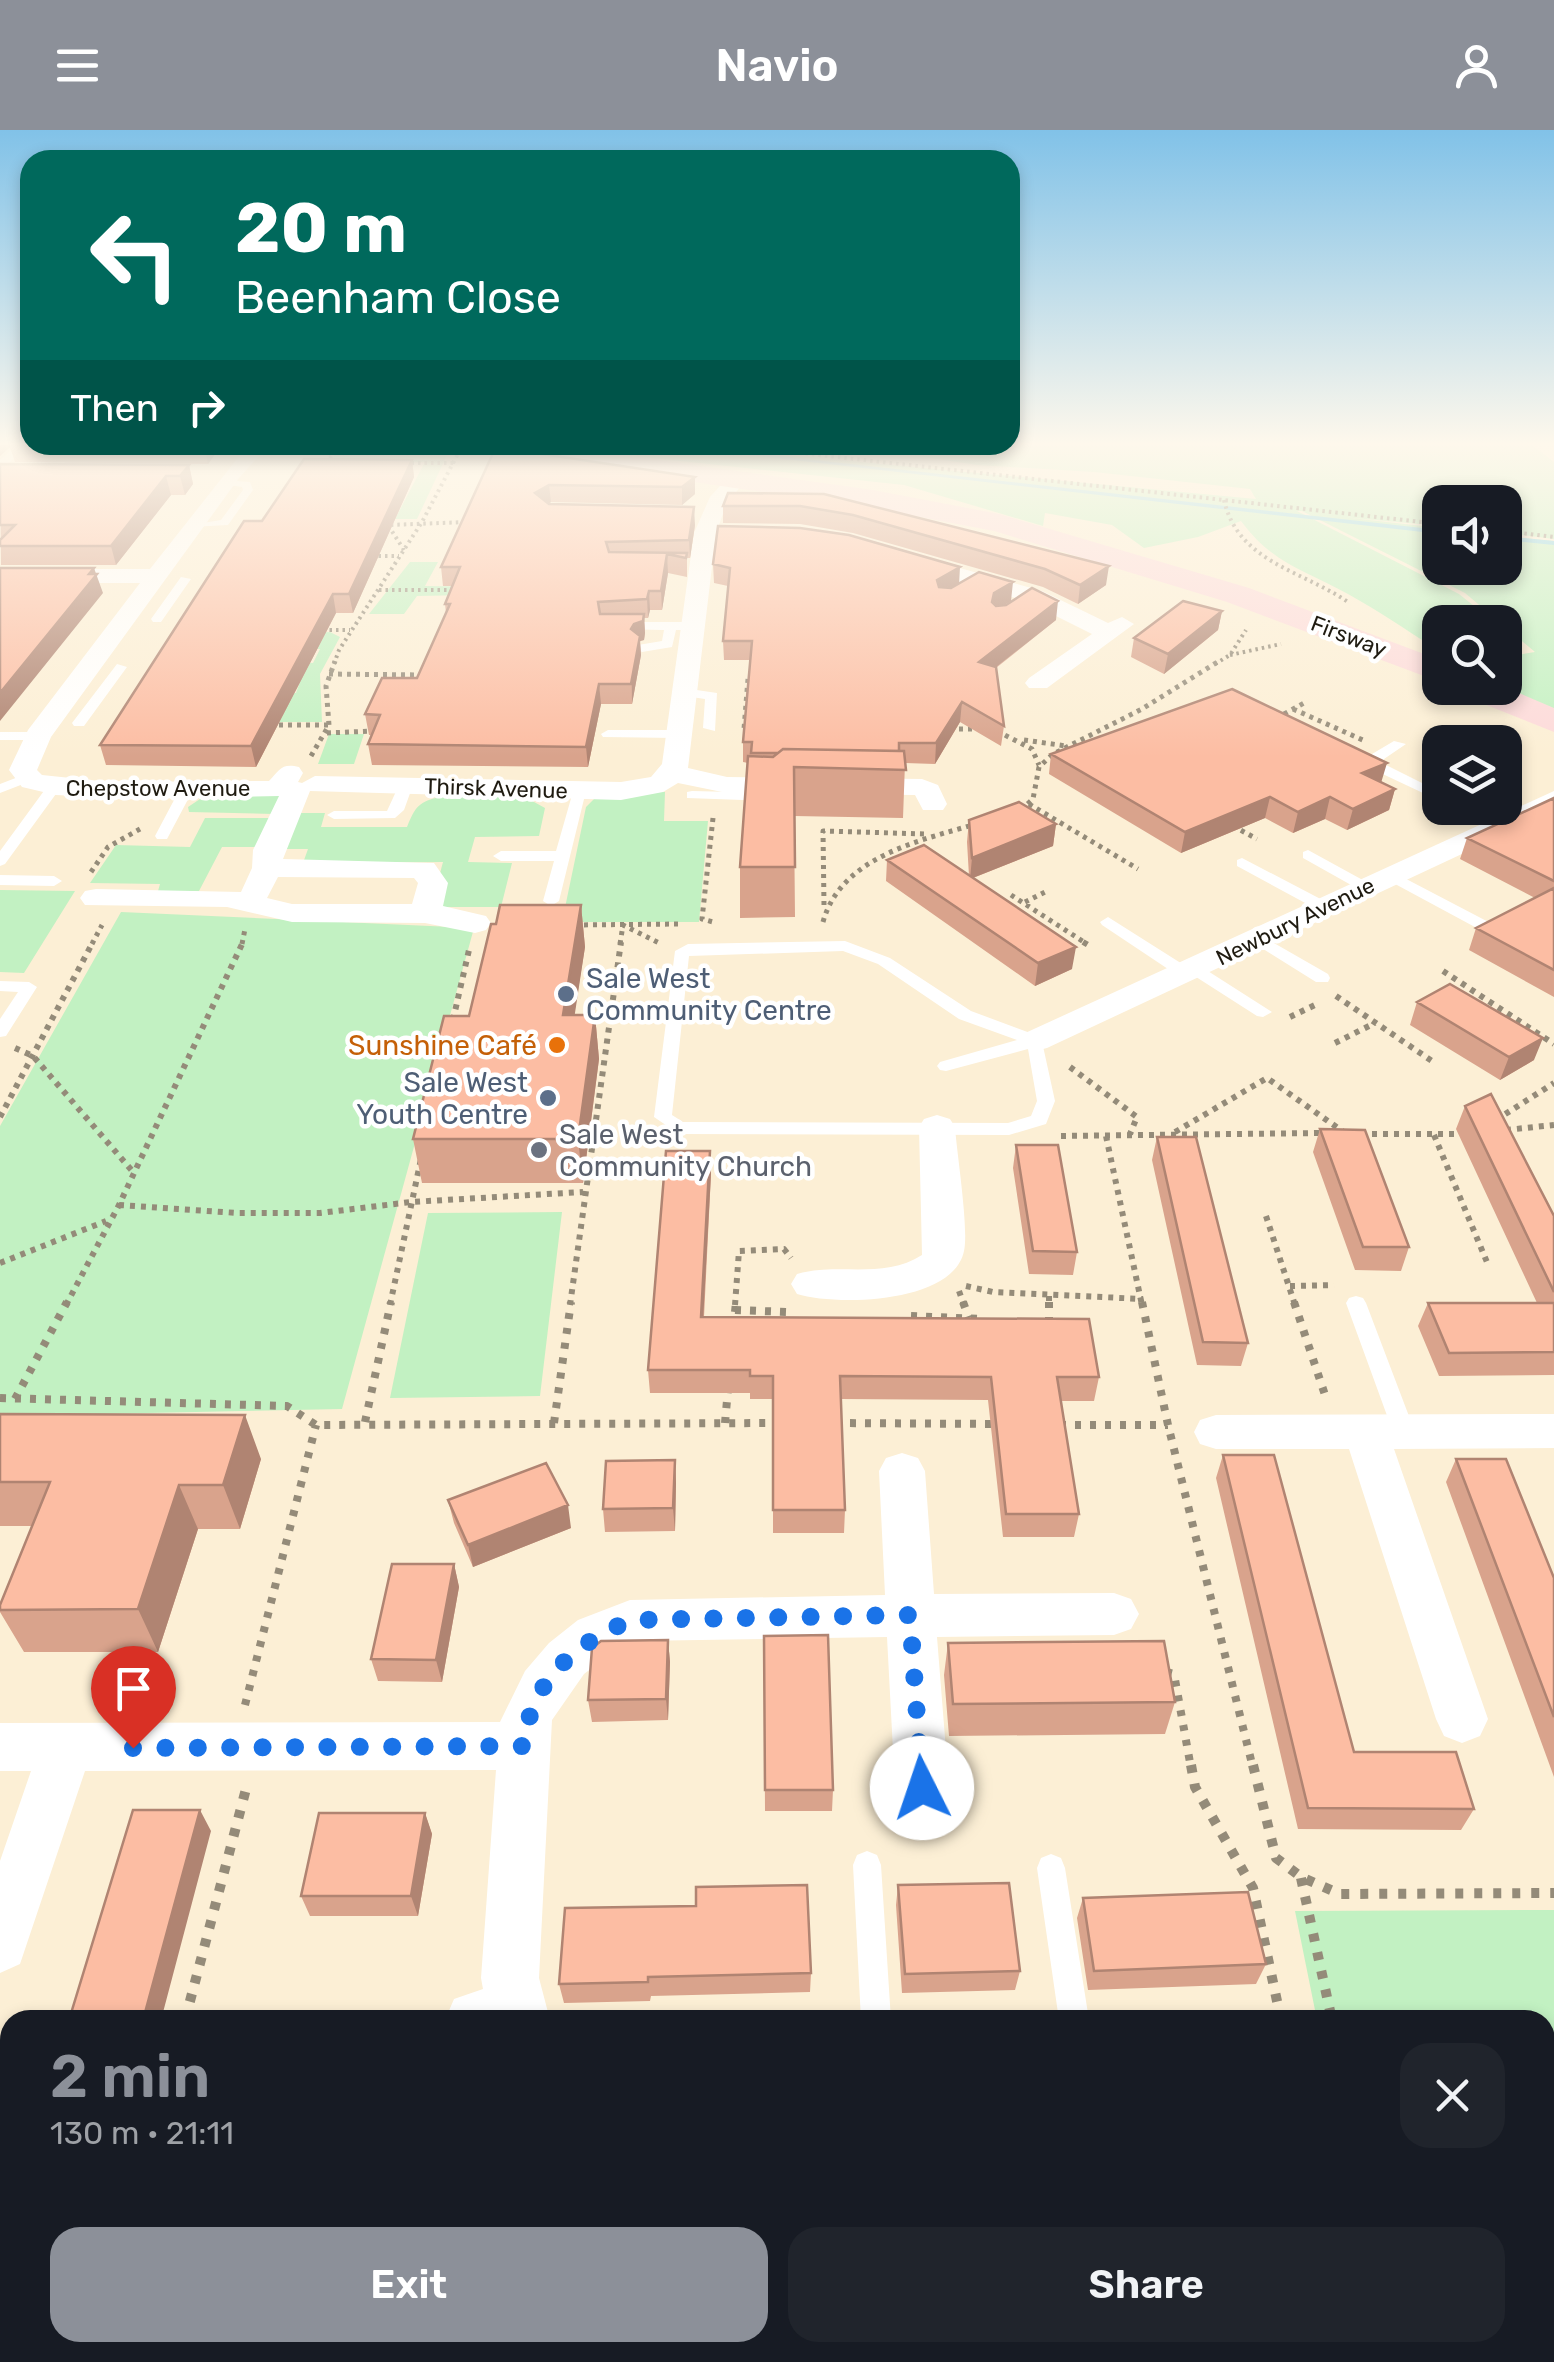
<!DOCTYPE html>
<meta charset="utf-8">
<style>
body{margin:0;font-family:Rubik,sans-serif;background:#20242c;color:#f1f3f6;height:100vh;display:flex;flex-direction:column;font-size:38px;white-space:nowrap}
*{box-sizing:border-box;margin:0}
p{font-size:32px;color:#9ea1a6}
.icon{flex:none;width:55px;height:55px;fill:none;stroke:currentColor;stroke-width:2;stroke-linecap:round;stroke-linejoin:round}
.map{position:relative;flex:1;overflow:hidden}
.sheet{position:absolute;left:0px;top:1880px;width:1555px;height:352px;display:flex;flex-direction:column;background:#171b24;border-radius:30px 30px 0 0;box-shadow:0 5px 15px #0003}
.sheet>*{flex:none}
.banner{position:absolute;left:20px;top:20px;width:1000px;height:305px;border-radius:30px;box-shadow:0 5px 15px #0003;background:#00695c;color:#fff;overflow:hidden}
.buttons{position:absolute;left:1422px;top:355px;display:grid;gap:20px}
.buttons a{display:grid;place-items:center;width:100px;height:100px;border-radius:20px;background:#171b24;box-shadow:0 5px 15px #0003;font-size:50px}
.pin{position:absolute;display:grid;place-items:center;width:85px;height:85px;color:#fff;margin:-102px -42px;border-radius:50% 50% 50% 0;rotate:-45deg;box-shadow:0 0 10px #0007}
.pin .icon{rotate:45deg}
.me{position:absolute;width:110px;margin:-55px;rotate:356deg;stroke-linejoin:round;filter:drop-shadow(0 0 8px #0008)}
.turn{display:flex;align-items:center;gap:35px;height:210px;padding:0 50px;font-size:45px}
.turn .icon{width:130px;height:130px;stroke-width:2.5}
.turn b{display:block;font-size:70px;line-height:85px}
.then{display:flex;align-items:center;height:95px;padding:0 50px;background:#0003;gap:20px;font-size:38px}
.round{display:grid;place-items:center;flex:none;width:105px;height:105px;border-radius:30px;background:#20242c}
.head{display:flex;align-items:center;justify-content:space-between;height:170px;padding:0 50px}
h1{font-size:60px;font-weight:600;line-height:75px;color:#8c9099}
.action{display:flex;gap:20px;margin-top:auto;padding:20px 50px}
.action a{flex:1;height:115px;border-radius:30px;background:#8c9099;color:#fff;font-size:40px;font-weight:600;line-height:115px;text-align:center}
.action a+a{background:#20242c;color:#f1f3f6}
header{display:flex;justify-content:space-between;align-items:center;height:130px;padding:0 50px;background:#8c9099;color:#fff;font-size:45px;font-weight:600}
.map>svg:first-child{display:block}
.green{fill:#c2f1c2}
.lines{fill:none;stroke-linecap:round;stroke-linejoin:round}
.stream{fill:#87d6e8;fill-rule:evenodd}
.path-far4{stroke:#948b79;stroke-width:4;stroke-dasharray:2.5 4;stroke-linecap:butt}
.path-far3{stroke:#948b79;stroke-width:5;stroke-dasharray:4 5;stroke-linecap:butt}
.path-far2{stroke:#948b79;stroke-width:6;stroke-dasharray:5 6;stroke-linecap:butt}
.path-far1{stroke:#948b79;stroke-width:8;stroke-dasharray:6 9;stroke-linecap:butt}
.path{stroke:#948b79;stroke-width:10;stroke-dasharray:8 11;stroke-linecap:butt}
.lane{fill:#fff;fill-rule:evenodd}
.street{fill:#fff;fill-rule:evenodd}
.secondary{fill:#fddada;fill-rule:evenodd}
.wall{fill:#d9a38c}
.shaded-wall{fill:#b08472}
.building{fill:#fcbda3;stroke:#b08472;stroke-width:2.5}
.route{stroke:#1a73e8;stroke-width:18;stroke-dasharray:0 32.4}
.service-dot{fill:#5c6f8a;stroke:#fff;stroke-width:4}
.food-dot{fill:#e8710a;stroke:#fff;stroke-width:4}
.worship-dot{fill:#6b7280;stroke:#fff;stroke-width:4}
.labels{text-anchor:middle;stroke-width:9;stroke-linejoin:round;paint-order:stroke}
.far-street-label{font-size:22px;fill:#1f1b11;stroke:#fff}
.service-label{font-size:28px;fill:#4e5e75;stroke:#fff;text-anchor:start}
.food-label{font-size:28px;fill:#c56008;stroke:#fff;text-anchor:end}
.worship-label{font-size:28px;fill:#5b616d;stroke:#fff;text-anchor:start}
</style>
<header><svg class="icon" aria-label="menu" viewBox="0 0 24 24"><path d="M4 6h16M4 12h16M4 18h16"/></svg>Navio<svg class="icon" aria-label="person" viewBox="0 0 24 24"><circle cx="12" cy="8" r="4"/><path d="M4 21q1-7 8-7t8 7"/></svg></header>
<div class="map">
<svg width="1554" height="2232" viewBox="0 0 1554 2232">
<rect width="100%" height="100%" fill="#fcefd5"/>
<path class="green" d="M262,315H374L448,323L417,389H395L425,332L330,333L338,318H259Z
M531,315H679L1256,369L1250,359L1094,342L977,335L844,315H1532L1554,332V409L1505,403V372H1440V396L1343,387L1440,398V438H1505V406L1554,411V587L1505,558V527L1535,522L1465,463L1302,381H1297L1459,464L1494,492H1440V518L1433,517C1405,499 1377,480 1348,464C1303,439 1273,434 1241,391L1198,407L1144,418L1112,395L1045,383L1043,396L904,355Z
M410,432H438L425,456L495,457L471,465L417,466L404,484H369Z
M330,502L340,507L320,544L322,592H244L288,563H296L301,549L285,532L313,533L320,519L306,518L312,503Z
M329,604H364L354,634H318Z
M643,662H665L664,691H708L699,792H562L586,677L596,667Z
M283,665L274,684L189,682L188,677L203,667Z
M441,667H525L545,678L539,706L475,707L468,732L512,733L501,777H431L443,732L303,733L308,719H280L295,683H325L321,697H407C415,677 419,671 441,667Z
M205,688H272L258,717H222L199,761H158L160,754L90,753L116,715L190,717Z
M0,760L75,761L24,843L0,842Z
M121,782L474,798L342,1279L0,1286V996Z
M562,1082L540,1266L390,1268L428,1083Z
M1554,1780V2232H1386L1384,2223L1545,2222V1890H1317L1295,1781Z"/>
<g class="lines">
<path class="stream" d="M662,315H681L1440,400V404Z
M1505,406L1554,411V415L1505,410Z"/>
<path class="path-far4" d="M409,315L462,321
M728,315L1440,394
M405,333H457
M327,334L337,315
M1224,370C1238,432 1301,440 1348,472
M1505,401L1554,407
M404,420L388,395L467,392
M372,426H399
M379,460H457
M323,500H350
M1230,525L1281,514
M334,534L339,520L422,392L460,320
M1215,534L1230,525L1246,500"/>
<path class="path-far3" d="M329,544L422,545
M748,549L744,599H753
M1293,579L1365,611
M1284,584L1304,573
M270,595H329
M950,599H978
M997,601L1032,619L1039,635
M327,603L373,601
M1024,610L1066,616
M311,626L329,595L326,556L335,531
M1029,674L1138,739
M1021,680L1033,669L1039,637L1053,624L1142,579L1219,531
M713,688L702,789L713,792
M1233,696L1257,709
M91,742L108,717L140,699
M1011,765L1087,814
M1025,772L1049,760
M824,775L823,701L927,704
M823,792C841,727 918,711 976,694
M575,795L678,794
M92,814L102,795
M242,814L245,799
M620,814L623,795L659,813"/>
<path class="path-far2" d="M1083,812L1090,816
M1443,841L1554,914
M1336,866L1432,931
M1290,887L1319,873
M453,890L469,820
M1335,913L1375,893
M15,918L33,926L134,1043
M1070,937L1137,987L1130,1004
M0,987L93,812
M1496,990L1554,953
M1506,1000L1554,995
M1175,1002L1267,948L1345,1003
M1361,1004H1464
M1434,1005L1489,1137
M1061,1006L1324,1003
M1106,1006L1142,1175
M591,1015L640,996
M119,1075L238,1083H320L411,1072L583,1062
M1266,1086L1295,1175
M0,1133L106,1091
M966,1156L993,1162L1143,1169
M1290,1156L1334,1155
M959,1161L964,1175
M1049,1166V1175
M66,1175L119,1075L243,812
M390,1175L421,1029
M570,1175L621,812
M735,1175L739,1121L784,1119L791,1128"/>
<path class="path-far1" d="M963,1172L969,1188
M1049,1172V1192
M1142,1172L1168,1295L1253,1638
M1294,1172L1325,1265
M735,1180L788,1182
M735,1182L736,1172
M911,1186L983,1189
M0,1268L287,1276L316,1295L778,1293
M15,1269L67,1172
M365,1292L391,1172
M554,1293L571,1172
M725,1293L728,1259
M835,1293L998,1294
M1060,1295H1168
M1166,1542L1174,1544L1191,1638
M245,1575L316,1295"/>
<path class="path" d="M1191,1635L1195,1657L1253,1758L1281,1890
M1253,1635L1276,1728L1301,1747L1340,1764L1554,1763
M1301,1748L1332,1890
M185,1890L246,1659
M0,2081L10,2080
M1401,2222L1403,2232"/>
<path class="lane" d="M17,315H27L6,336L0,337V330Z
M222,350L250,352L253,360L228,395L191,397L190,395L221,390L243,360L242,357L222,354Z
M181,447L191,449L161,492H153L151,489Z
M618,492H691L697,496L691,500H676L672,517L642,522L636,518L638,515L662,511L664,500L614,499V493Z
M117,534L127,537L84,596H74L72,593Z
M683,558L717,563L715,601L703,598L705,569L678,565V559Z
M608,600H678L685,604L678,608L603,607L601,604Z
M0,602H38L45,606L38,610H0Z
M1394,611L1406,614L1384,629V634L1440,662V671L1372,639V624Z
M26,644L33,648L31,651L0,663V654Z
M406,651L413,655L404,680L395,688L334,689L327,685L334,681H387L399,655Z
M49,654L61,657L5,734L0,736V721Z
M182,655L194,658L167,709H157L155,706Z
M574,658L586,661L559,771L551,776L543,771L554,731H501L493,726L501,721H556Z
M692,661L769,663L776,667L769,671L687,668V662Z
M1453,678H1470L1505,697L1493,700Z
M1308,720L1370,754L1373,757L1370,760H1360L1303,728V722Z
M1242,728L1332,775L1334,778L1332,781H1320L1237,736V730Z
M1389,740L1498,797L1500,800L1498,803H1486L1384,748V742Z
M0,745L54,746L62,751L54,756L0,755Z
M1108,787L1187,837L1200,836L1272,882L1263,887L1257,886L1193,845L1180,847L1102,795L1100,792Z
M1258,804L1328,844L1330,848L1328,852H1316L1252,812L1250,809Z
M845,811L890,828L971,881L1041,907L1055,971L1046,994L1009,1005L679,1004L654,987L675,821L688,814ZM843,821L878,834L959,889L1017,910L940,932L937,936L940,940L946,941L1028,919L1037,971L1031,986L1008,993L683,992L672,985L689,826Z
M0,851L29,852L37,857L6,906L0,907V889L18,862L0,861Z
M1356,1166L1363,1168L1366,1173L1415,1302L1412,1308L1404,1311L1396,1308L1393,1302L1346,1173L1349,1168Z
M867,1721L877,1725L881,1735L891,1890H861L853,1735L857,1725Z
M1051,1724L1061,1728L1065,1738L1089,1890H1059L1037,1738L1041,1728Z"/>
<path class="street" d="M248,315H269L239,348L51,607L37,640L42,645L109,652L269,651C280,640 281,633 299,637L303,643L298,652L302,653L315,646L621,652L651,647L662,634L694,403L710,367L730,345L737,343L747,349L727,373L716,403L688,638L727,647L922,649L938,655L947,674L943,680H923L915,665L727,663L678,653L663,662L621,670L310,661L283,729L434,733L448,753L443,776L486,786L491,793L486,800L475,803L425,793L292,792L227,777L85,775L80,768L85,761L96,759L241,762L252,738L253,720L279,666L135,669L56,665L22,657L9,640L28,600L140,453H0V439H150ZM278,747L414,748L418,753L412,774H292L267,768Z
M906,423L1042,461L1108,493L1122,487L1134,494L1047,558H1029L1025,553L1029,548L1092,504L1026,471L898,435L895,430Z
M1554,661V681L1047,918L1035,921L1023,918L1018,911L1023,904Z
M937,985L950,989L955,997C957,1025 969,1099 964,1121C953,1174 836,1176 797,1164L791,1154L797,1144C838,1132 884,1150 922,1125L919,997L924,989Z
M1554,1284V1318L1394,1319L1488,1589L1480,1606L1462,1613L1444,1606L1436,1589L1349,1319H1216L1200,1314L1194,1302L1200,1290L1216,1285Z
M902,1323L918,1328L925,1341L934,1464L1114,1463L1131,1469L1139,1484L1131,1499L1114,1505L937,1507L949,1658L941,1676L922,1683L903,1676L895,1658L887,1507L636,1511L614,1521L584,1544L552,1590L539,1848L550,1890H445L454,1869L483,1859L481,1848L496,1640L85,1641L20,1834L0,1843V1731L31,1641H0V1593L500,1592L525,1541L549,1513L578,1490L630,1470L885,1465L879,1341L886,1328Z"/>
<path class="secondary" d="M481,315H551L873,360L999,384L1249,458L1440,530V552L1227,472L994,401L873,378L494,323Z
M1505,557L1554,578V602L1464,566L1459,558Z"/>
</g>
<path class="wall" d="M0,315H214L216,323L208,334L15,332L10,317L0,326Z
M494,321L695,347V364L682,375L551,372L549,374L695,395L690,428H687V447L668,443L662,480H650L648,488H644L645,503L644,510L640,511L641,525L632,574H601L588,637L372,635L368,614L372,605H369L365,584L417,548L446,483L445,474L452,456H443L441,437Z
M412,330L414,347L353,483H336L256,637L106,635L100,615L262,391Z
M0,334L189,335L193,354L185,365H171L116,435H1Z
M824,364L1106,455L1078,474L1043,457L853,403L800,394L723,393V376Z
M713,434L959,454L1011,471L1003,475L1056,490L996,538L1004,596L1001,616L960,592L935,634L905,633L903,688L794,686L795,787L740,788V737L748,633L743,632V612L750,530H724L723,511L728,456L714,453Z
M1222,481L1218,500L1164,544L1131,527L1134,508Z
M1051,624L1381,653L1395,659L1389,680L1347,700L1325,689L1293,703L1265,688L1181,723L1049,644Z
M1554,668V867L1469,820L1476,798L1535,768L1460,729L1467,708Z
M969,690L1056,694L1053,716L973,748L1072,839L1035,856L886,751L887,730L969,746L967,712Z
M581,775L585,817L574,885H595L599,929L583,1053H422L413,1009L469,886L496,794Z
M1417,872L1534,930L1500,950L1410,895Z
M1465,976L1554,1086V1245L1439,1246L1418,1196L1428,1173H1537L1456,999Z
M1320,999L1409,1117L1401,1141L1355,1140L1313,1022Z
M1157,1007L1248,1213L1241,1236L1197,1235L1152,1030Z
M1016,1015L1077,1122L1073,1145L1029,1144L1013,1038Z
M711,1044L704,1187L1099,1247L1094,1271H1060L1079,1384L1074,1407H1003L988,1270L841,1269L845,1380L844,1403H773V1269H750V1263H650L648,1240Z
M0,1284L261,1329L240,1399H198L158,1522H24L0,1482V1475L32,1396H0Z
M1223,1325L1354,1622L1474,1679L1461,1700L1298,1699L1216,1348Z
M1456,1329L1554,1448V1647L1446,1352Z
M675,1330L676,1353L675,1401L605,1402L603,1379Z
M448,1370L571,1398L473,1437L454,1393Z
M454,1434L459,1457L442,1552L378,1551L371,1529Z
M764,1506L833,1660L832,1681H765Z
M668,1510L670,1532L668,1590L592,1592L588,1570Z
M948,1513L1175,1572L1165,1604L949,1606L944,1545Z
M425,1683L432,1704L418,1786H310L301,1766Z
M898,1755L1020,1841L1015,1860L902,1863L896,1775Z
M1083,1768L1266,1834L1256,1854L1088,1860L1077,1788Z
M565,1778L811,1843L810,1862L651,1866L650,1871L564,1873L559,1854Z"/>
<path class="shaded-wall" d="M0,315H9L10,317L0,326Z
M204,315H214L216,323L208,334Z
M412,330L414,347L353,483L349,464Z
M189,335L193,354L185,365L180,346Z
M166,346L171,365L116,435L111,416Z
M695,347V364L682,375V357Z
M549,355L551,372L536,381L535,363Z
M694,377L695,395L690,428L689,410Z
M667,424L668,443L662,480L661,461Z
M1109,436L1106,455L1078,474L1080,455Z
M960,437L959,455L936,469L937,450Z
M94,438L103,463L0,591V563Z
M1013,452L1011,471L992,482L990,491L994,463Z
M649,461L650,480L648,488L647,469Z
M333,464L336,483L256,637L251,616Z
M1058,471L1056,490L977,552L979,532Z
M1222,481L1218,500L1164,544L1168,524Z
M644,484L645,503L644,510L640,511L641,525L632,574L631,499L634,494Z
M599,554L601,574L588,637L586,617Z
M962,572L960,592L935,634L936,613Z
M1387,633L1381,653L1362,643Z
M1395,659L1389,680L1347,700L1353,679Z
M1270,667L1265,688L1181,723L1185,702Z
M1330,667L1325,689L1293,703L1298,682Z
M1056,694L1053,716L970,749L972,728Z
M581,775L585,817L568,929L563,885Z
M1076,817L1072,839L1035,856L1038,833Z
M595,885L599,929L583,1053L578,1009Z
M1543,908L1534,930L1500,950L1509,927Z
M710,1021L711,1044L702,1210L701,1187Z
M245,1285L261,1329L240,1399L223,1355Z
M675,1330L676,1353L675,1401L673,1378Z
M179,1355L198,1399L158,1522L138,1479Z
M568,1375L571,1398L473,1437L468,1415Z
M454,1434L459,1457L442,1552L436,1530Z
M668,1510L670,1532L668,1590L666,1569Z
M200,1680L211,1701L161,1890H143Z
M425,1683L432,1704L418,1786L411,1766Z"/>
<path class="building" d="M68,315H204V316Z
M494,321H522L695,347L682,357L549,355L535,363L549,374L694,377L689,410L606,412L609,422L687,423L686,428L667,424L661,461H649L647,469L598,472L600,484H644L643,491L634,494L631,499L640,506L631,554H599L586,617L368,614L380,585L365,584L382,548H417L450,474H445L460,437H441Z
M304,329L412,330L349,464H333L251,616L100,615L244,391H262Z
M0,334L189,335L180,346H166L111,416H0V410L15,395H0Z
M728,363L824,364L1109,436L1080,455L1045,439L853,385L800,376H723Z
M718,396L800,398L849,405L960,437L937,450L939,457L951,458L979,442L1013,452L994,463L992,472L996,476L1006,475L1032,458L1058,471L979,532L996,537L1004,596L962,572L936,613H899V621L783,619L778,623H751L752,612H743L752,511H723L730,438L713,434Z
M0,438H94L89,444H97L0,563Z
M1183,471L1222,481L1168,524L1134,508Z
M1232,559L1387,633L1362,643L1395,659L1353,679L1330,667L1298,682L1270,667L1185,702L1051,624Z
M783,619L904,621L906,640L794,637L795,737H740L748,626L773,627Z
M1554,668V751L1467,708Z
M1019,672L1056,694L972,728L969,690Z
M924,715L1076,817L1038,833L887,730Z
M1554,758V840L1476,798Z
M500,775H581L563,885H595L578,1009H413L444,886H469L491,794H496Z
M1450,854L1543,908L1509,927L1417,872Z
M1491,964L1554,1086V1162L1465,976Z
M1320,999L1365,1000L1409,1117H1363Z
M1157,1007H1196L1248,1213L1203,1212Z
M1016,1015H1058L1077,1122L1033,1121Z
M666,1021H710L701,1187L1089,1189L1099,1247H1057L1079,1384H1006L991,1247L840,1246L845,1380H773V1246H750V1240H648Z
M1428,1173H1554V1222L1449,1223Z
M0,1284L245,1285L223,1355H179L138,1479L0,1480V1475L50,1352H0Z
M1223,1325H1274L1354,1622H1456L1474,1679L1308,1678Z
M1456,1329H1506L1554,1448V1587Z
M675,1330L673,1378L603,1379L606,1331Z
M546,1333L568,1375L468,1415L448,1370Z
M392,1434H454L436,1530L371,1529Z
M828,1505L833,1660H765L764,1506Z
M668,1510L666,1569L588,1570L592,1518L601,1511Z
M1164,1511L1175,1572L953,1574L948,1513Z
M133,1680H200L143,1890H69Z
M319,1683H425L411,1766H301Z
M1009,1753L1020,1841L905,1844L898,1755Z
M807,1755L811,1843L648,1847V1852L559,1854L565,1778L696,1776V1757Z
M1248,1762L1266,1834L1094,1841L1083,1768Z"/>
<linearGradient id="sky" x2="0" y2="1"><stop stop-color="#81c2e8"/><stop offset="0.5" stop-color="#fef8ec"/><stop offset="1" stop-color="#fef8ec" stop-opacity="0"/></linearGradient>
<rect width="1554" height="627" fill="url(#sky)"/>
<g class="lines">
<path class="route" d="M133,1618L524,1616C529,1552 576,1512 632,1490L910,1485L922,1658"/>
</g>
<g class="service-dot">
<circle cx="566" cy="864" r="10"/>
<circle cx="548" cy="968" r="10"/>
</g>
<circle class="food-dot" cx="557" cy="915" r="10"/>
<circle class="worship-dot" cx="539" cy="1020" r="10"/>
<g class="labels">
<g class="far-street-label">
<text transform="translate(1349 506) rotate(21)" y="8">Firsway</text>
<text x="158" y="666">Chepstow Avenue</text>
<text transform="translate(496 658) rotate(2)" y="8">Thirsk Avenue</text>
<text transform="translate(1295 791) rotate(-26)" y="8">Newbury Avenue</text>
</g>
<g class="service-label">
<text x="586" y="858">Sale West<tspan x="586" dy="32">Community Centre</tspan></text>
<text x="528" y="962" text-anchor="end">Sale West<tspan x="528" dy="32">Youth Centre</tspan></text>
</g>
<g class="food-label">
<text x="537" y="925">Sunshine Café</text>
</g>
<g class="worship-label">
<text x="559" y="1014">Sale West<tspan x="559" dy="32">Community Church</tspan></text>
</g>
</g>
</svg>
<div class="buttons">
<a><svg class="icon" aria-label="sound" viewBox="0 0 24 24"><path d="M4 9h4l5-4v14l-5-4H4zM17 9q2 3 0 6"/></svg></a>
<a><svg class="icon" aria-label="search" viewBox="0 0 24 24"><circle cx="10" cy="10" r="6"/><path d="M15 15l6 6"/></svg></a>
<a><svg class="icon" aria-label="layers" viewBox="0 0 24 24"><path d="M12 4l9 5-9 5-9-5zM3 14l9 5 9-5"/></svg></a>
</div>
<div class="pin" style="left:133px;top:1618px;background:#d93025"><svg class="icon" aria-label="arrive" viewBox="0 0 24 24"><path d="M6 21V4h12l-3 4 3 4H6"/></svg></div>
<svg class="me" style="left:922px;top:1658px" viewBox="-20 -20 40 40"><circle r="19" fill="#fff"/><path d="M0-13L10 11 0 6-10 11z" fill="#1a73e8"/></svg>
<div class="banner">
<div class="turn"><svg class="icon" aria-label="left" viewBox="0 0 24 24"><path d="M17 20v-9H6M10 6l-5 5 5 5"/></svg><div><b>20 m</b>Beenham Close</div></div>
<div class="then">Then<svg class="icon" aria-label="right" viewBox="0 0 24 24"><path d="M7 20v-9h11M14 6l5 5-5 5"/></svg></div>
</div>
<section class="sheet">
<div class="head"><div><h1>2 min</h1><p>130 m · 21:11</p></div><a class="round"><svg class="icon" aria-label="close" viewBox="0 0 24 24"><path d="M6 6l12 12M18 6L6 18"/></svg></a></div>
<div class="action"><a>Exit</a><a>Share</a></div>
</section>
</div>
